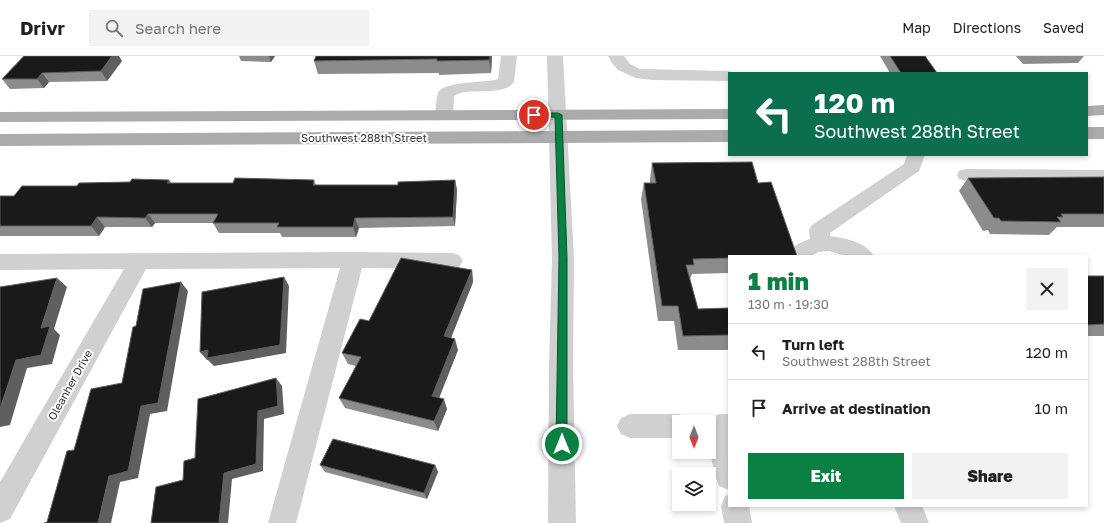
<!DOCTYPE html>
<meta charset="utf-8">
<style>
body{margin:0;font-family:"Golos Text",sans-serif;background:#f2f2f2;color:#202124;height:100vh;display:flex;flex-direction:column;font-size:15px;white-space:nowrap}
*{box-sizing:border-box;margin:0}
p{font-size:13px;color:#757577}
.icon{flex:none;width:22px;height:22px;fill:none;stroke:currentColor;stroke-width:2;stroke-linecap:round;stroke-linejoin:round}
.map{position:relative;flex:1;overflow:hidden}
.details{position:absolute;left:728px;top:199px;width:360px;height:252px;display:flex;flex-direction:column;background:#fff;border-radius:0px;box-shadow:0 2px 6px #0003}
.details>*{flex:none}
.top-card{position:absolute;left:728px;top:16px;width:360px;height:84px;border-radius:0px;box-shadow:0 2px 6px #0003;background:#0b6e4f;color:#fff;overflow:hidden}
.needle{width:26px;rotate:180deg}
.fabs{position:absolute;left:672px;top:359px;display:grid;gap:8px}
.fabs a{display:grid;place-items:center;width:44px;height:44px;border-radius:0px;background:#fff;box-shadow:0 2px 6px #0003;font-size:20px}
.pin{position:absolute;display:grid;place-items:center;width:34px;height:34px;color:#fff;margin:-17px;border:2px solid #fff;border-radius:50%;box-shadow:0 1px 4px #0007}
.me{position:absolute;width:44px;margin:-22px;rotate:0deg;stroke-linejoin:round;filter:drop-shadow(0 0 3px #0008)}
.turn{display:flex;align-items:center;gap:14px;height:84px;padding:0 20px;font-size:18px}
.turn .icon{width:52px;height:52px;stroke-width:2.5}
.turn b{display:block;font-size:28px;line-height:34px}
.round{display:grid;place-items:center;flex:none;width:42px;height:42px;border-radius:0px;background:#f2f2f2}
.overview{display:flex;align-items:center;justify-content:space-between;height:68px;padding:0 20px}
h1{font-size:24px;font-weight:800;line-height:30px;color:#0b8043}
.action{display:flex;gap:8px;margin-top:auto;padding:8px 20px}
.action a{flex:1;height:46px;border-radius:0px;background:#0b8043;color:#fff;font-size:16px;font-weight:800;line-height:46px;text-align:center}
.action a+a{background:#f2f2f2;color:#202124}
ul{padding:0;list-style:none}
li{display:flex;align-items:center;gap:12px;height:56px;padding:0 20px;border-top:1px solid #e0e0e0}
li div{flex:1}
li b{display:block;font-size:15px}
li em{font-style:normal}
header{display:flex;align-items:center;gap:24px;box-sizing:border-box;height:56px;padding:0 20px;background:#fff;border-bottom:1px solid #e0e0e0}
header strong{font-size:19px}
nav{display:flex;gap:22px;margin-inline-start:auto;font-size:14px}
.search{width:280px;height:36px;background:#f2f2f2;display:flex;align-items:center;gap:10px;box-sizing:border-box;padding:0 14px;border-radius:0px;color:#757577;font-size:15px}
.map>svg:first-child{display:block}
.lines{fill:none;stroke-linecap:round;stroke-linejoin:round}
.minor{fill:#d0d0d0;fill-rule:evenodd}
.major{fill:#ababab;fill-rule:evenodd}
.wall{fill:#8c8c8c}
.shaded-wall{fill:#5f5f5f}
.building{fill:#1a1a1a;stroke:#5f5f5f}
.route{fill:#0b8043;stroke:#07532c}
.labels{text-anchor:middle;stroke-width:4;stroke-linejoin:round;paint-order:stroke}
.street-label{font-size:11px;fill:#333;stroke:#fff}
</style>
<header>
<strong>Drivr</strong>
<div class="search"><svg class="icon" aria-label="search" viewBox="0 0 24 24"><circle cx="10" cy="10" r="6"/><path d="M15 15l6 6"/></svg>Search here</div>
<nav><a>Map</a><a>Directions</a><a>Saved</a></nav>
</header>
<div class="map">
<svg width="1104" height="467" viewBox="0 0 1104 467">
<rect width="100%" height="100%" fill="#fff"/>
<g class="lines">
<path class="minor" d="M501,0H517L514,26C506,38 479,34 466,36C462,36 458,38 454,40L453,59L450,63L444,64L438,63L435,59C436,52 436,43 438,37C443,25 487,27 498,23Z
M547,0H563L574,202L573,310L576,467H548L549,310L552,202Z
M608,0H624L630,8L640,13L729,15L735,17H729V25L652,24L636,22L618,14L612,7Z
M907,99H925L919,115L830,177V180C845,182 866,186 874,200H846L829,195L818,196L811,200H786C792,191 800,186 810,183L809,174L812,169L904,108Z
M966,113L1104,114V126L966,125L959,123L957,119L959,115Z
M353,196L452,197L459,199L463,205L459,211L452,213L362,212L296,467H268L340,212L146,213L10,463L0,467V426L124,213L0,214V198Z
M630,358H679L688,362L690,366H679V382H630L621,378L617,370L621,362Z
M719,358H729V434L719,430C713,416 704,373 710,362Z
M729,438V450H749L752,467H724L721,450L725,440Z
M894,450H922L929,467H901Z"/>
<path class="major" d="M1104,49V59L1087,60V50Z
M729,53V63L0,66V56Z
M1087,71H1104V83H1087Z
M729,74V86L0,90V78Z"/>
</g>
<path class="wall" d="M239,0H275L271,6L241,5Z
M492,0L491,17L439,19V17L318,18L314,5Z
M880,0H925L937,17H890Z
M1016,0H1084L1078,7L1023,8Z
M122,5L107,25L49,26L44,32L10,33L2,23Z
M652,107L729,200V217L692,218L690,223L698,253L729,252V294H678L674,265H658L641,143L644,127H650V123Z
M1104,121V171H1057L1049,179L990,178L988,174L983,175L959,135L968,122Z
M169,124L171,127H233L314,124L316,129H398L455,124L457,134L455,170L359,172L356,181H282L280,177H219L213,167H155L152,171H105L99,180H0V140H14L77,130Z
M472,214L473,226L451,282L458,294L439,341L447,353L438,375L345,352L339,342L356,310L348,308L342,297L369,265Z
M1087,220H1104V280H1087Z
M320,409H435L438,416L427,443L325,416Z"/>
<path class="shaded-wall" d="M112,0H119L122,5L107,25L101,15Z
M269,0H275L271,6Z
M490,0H492L491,17L489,4Z
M42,17L49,26L44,32L37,23Z
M169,124L175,133L167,127Z
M455,124L457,134L455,170L453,161Z
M148,158L155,167L152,171L145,162Z
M97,161L105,171L99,180L91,170Z
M355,162L359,172L356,181L353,171Z
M472,214L473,226L447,292L444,280Z
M284,221L289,230L286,297L214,310L208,304H207L200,296L208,294Z
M57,222L67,231L54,273L60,279L52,308L27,312L10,369L0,371V353L16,304L41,272Z
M181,226L188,235L167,355L150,358L138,422L120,426L111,467H98L109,420Z
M455,283L458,294L436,350L432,340Z
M276,322L282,330L284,358L264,363L263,415L232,423L228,467H219L224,417Z
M444,343L447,353L438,375L434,365Z
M435,409L438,416L427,443L424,437Z"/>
<path class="building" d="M24,0H112L101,15L42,17L37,23H2Z
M316,0H490L489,4L437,5V3L314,5Z
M890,0H925L937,17H901Z
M752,106L758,127L771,126L797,200H729V202L693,203L694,209H686L698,253L729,252V279L683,280L678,250H662L644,127H656L652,107Z
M1104,121V158H1061L1063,161H1057L1061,166L1001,165L999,162H994L968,122Z
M235,122L314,124L313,129H398V126L455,124L453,161L355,162L353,171H277L279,167H213L218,158H148L145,162L97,161L91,170H0V140H14L22,130H77L79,127L130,126L132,123L169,124L167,127H233Z
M401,202L472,214L444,280L455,283L432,340L444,343L434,365L339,342L361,301L342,297L360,263L369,265Z
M1087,220H1104V268L1087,269Z
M284,221L280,289L207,302L208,294L200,296L202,236Z
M57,222L41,272L50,270L41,299L16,304L0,353V231Z
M181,226L158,347L141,350L128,415L109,420L98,467H44L47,466L67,395L74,394L91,333L122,327L133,271L136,270L143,233Z
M276,322L278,350L258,355L256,408L224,417L219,467H151L156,431L183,424L184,405L195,402L198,343Z
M333,383L435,409L424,437L320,409Z"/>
<path class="route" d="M534,57H558L562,59L567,202V388L566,392L562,394L558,392L556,388L559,202L555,61H532L531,59Z"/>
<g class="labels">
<g class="street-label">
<text x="364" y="86">Southwest 288th Street</text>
<text transform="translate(70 329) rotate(-61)" y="4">Oleanher Drive</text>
</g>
</g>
</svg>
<div class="fabs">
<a><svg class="needle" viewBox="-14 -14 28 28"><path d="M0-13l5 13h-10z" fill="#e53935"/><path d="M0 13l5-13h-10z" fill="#757577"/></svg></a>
<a><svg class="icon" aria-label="layers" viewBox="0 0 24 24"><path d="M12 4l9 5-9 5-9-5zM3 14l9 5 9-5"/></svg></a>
</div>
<div class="pin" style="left:534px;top:59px;background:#d93025"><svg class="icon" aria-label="arrive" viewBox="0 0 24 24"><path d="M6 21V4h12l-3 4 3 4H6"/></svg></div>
<svg class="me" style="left:562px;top:388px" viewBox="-20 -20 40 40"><circle r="17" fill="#0b8043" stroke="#fff" stroke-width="3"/><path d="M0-11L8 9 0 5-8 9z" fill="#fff"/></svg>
<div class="top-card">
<div class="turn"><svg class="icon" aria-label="left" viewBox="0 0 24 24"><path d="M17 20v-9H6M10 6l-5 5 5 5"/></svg><div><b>120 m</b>Southwest 288th Street</div></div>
</div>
<section class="details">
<div class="overview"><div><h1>1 min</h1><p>130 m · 19:30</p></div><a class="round"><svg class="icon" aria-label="close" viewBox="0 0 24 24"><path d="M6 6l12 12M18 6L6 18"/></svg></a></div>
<ul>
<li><svg class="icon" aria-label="left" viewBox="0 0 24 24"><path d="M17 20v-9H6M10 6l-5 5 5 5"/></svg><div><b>Turn left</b><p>Southwest 288th Street</p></div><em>120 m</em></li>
<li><svg class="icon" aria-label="arrive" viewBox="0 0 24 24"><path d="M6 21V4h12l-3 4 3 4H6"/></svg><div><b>Arrive at destination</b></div><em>10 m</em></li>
</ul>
<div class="action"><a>Exit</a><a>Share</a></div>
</section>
</div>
